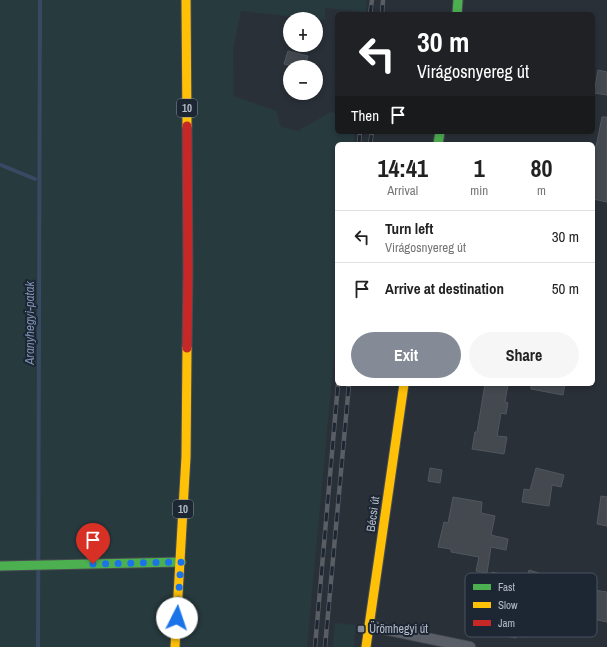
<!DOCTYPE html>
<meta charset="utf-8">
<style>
body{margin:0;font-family:"Archivo Narrow",sans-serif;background:#f6f6f6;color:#222;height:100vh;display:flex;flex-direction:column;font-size:15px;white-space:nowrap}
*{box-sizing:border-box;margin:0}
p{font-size:13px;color:#767676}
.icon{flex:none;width:22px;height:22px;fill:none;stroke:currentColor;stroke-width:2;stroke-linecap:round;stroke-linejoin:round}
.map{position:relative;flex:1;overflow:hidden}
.panel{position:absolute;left:335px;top:142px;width:260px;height:244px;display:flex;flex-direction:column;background:#fff;border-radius:6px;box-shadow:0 2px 6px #0003}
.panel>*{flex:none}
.banner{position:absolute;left:335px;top:12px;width:260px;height:122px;border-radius:6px;box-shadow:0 2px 6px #0003;background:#202124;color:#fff;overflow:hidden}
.fabs{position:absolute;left:283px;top:12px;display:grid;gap:8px}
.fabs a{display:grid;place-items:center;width:40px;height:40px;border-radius:50%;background:#fff;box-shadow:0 2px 6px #0003;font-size:20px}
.pin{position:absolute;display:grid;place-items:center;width:34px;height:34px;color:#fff;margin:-41px -17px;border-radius:50% 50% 50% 0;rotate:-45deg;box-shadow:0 0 4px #0007}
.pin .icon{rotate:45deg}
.me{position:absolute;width:44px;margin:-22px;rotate:4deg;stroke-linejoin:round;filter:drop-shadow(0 0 3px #0008)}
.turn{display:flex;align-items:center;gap:14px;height:84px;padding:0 16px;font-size:18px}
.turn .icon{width:52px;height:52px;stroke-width:2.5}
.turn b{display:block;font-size:28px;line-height:34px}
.then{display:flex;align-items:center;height:38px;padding:0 16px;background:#0003;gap:8px;font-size:15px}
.eta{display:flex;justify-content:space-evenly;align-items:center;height:68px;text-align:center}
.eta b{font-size:24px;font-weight:700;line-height:28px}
.button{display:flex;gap:8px;margin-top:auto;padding:8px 16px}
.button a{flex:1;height:46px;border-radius:24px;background:#848b96;color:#fff;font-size:16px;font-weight:700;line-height:46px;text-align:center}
.button a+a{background:#f6f6f6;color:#222}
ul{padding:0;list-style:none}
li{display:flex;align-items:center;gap:12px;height:52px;padding:0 16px;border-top:1px solid #e0e0e0}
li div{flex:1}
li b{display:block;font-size:15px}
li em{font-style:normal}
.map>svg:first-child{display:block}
.green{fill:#273a3e}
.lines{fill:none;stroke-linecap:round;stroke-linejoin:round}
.stream{stroke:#384963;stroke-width:4}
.building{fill:#444950;stroke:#52575f}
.street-casing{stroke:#484c53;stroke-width:12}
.fast-casing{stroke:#484c53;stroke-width:11}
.slow-casing{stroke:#484c53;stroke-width:11}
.jam-casing{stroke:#484c53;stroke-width:11}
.street{stroke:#5a5e66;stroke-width:10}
.fast{stroke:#4caf50;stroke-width:9}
.slow{stroke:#ffc107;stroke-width:9}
.jam{stroke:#c62828;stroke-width:9}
.rail-casing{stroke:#595d64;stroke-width:4.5}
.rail{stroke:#1d2633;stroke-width:3;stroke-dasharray:9;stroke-linecap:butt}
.route{stroke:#1a73e8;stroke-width:7;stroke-dasharray:0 12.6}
.poi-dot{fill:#848b96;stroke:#1d2633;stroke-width:1.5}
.labels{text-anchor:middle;stroke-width:4;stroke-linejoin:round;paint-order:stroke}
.shield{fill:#1d2633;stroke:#878f9c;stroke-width:1}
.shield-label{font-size:11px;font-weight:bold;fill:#b4bcc9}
.street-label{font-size:12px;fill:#b4bcc9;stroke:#1d2633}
.poi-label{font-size:12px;fill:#b4bcc9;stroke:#1d2633;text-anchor:start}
.water-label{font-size:13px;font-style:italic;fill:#7c92b1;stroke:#1d2633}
.key{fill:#1d2633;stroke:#4a5360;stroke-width:1}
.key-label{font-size:11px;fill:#b4bcc9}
</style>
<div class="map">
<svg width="607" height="647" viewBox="0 0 607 647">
<rect width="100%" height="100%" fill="#2a3038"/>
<path class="green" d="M0,0H367L366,12L325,8V20L241,11L233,50L234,96L276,111L281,127L298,131L332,111L337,115V132H355L354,144H337V325L307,647H0Z
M335,623L356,625L354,647H333Z"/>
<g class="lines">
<path class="stream" d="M1,165L35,179
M38,647L40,0"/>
</g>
<path class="building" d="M288,51L308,56L305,67H295L284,64Z
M598,70L607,72V95L594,93Z
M602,117H607V202L593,199V147H596Z
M485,384H508L505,402L508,403L506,414L501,413L497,436L507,437L504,454L472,449L475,432H477Z
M531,384H565L563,395L531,389Z
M430,468L442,470L440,483L428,481Z
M536,468L564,475L561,487L552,485L549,506L522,502L524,489L530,490Z
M601,496L607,497V526L597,524Z
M453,497L482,502L481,513L495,516L491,535L508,539L506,550L491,547L487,573L476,571L479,557L451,552V549L438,547L444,522L448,523Z
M529,570L539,573L536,584L526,581Z
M492,572L505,575L504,579L519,582L512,611L535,615L532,633L524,632L523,637L517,636L516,638L500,635L494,621L499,591L488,588Z
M587,589L607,592V622L593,619L596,604L585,602Z"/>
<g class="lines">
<g class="street-casing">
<path id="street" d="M369,626L470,647"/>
</g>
<g class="fast-casing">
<path id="fast" d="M457,14L458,0
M438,144L440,132
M0,566L181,562"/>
</g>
<g class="slow-casing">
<path id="slow" d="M186,0L187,126
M175,647L186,457L187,348
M366,647L404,384"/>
</g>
<g class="jam-casing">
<path id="jam" d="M187,126L188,271L187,348"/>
</g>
<use href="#street" class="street"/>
<use href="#fast" class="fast"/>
<use href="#slow" class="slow"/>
<use href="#jam" class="jam"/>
<g class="rail-casing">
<path id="rail" d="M370,14L372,0
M382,14L383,0
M359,144L360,132
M370,144L372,132
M315,647L338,384
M325,647L349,384"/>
</g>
<use href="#rail" class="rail"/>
</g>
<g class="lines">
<path class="route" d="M93,564L181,562L177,618"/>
</g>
<rect class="poi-dot" x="357" y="625" width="8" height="8" rx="2"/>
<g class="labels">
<g class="shield">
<rect x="177" y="99" width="20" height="18" rx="3"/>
<rect x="173" y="500" width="20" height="18" rx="3"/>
</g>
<g class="shield-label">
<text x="187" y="112">10</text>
<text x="183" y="513">10</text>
</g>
<g class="street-label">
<text transform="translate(373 514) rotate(-82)" y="4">Bécsi út</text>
</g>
<g class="poi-label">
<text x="369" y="633">Ürömhegyi út</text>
</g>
<g class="water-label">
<text transform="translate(29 323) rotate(-90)" y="5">Aranyhegyi-patak</text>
</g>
</g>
<rect x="465" y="573" width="132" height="64" rx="6" class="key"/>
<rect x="473" y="584" width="18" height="6" fill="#4caf50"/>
<rect x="473" y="602" width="18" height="6" fill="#ffc107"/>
<rect x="473" y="620" width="18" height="6" fill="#c62828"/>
<g class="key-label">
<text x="498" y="591">Fast</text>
<text x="498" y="609">Slow</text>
<text x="498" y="627">Jam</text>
</g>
</svg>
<div class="fabs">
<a>+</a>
<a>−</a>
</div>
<div class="pin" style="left:93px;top:564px;background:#d93025"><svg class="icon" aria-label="arrive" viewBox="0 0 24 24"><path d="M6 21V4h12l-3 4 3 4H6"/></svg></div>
<svg class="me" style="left:177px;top:618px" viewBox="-20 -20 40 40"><circle r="19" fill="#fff"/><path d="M0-13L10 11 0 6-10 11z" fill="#1a73e8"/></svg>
<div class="banner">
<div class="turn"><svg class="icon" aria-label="left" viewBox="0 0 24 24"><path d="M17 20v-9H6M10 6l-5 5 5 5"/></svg><div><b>30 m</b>Virágosnyereg út</div></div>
<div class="then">Then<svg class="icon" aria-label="arrive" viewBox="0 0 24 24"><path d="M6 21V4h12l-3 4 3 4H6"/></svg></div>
</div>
<section class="panel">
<div class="eta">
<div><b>14:41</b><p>Arrival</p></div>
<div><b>1</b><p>min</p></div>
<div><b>80</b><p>m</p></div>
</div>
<ul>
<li><svg class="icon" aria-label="left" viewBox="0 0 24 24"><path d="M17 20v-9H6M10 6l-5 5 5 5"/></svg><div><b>Turn left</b><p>Virágosnyereg út</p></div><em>30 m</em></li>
<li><svg class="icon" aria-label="arrive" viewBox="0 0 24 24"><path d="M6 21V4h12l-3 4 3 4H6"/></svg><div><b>Arrive at destination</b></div><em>50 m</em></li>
</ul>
<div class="button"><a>Exit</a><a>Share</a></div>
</section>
</div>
